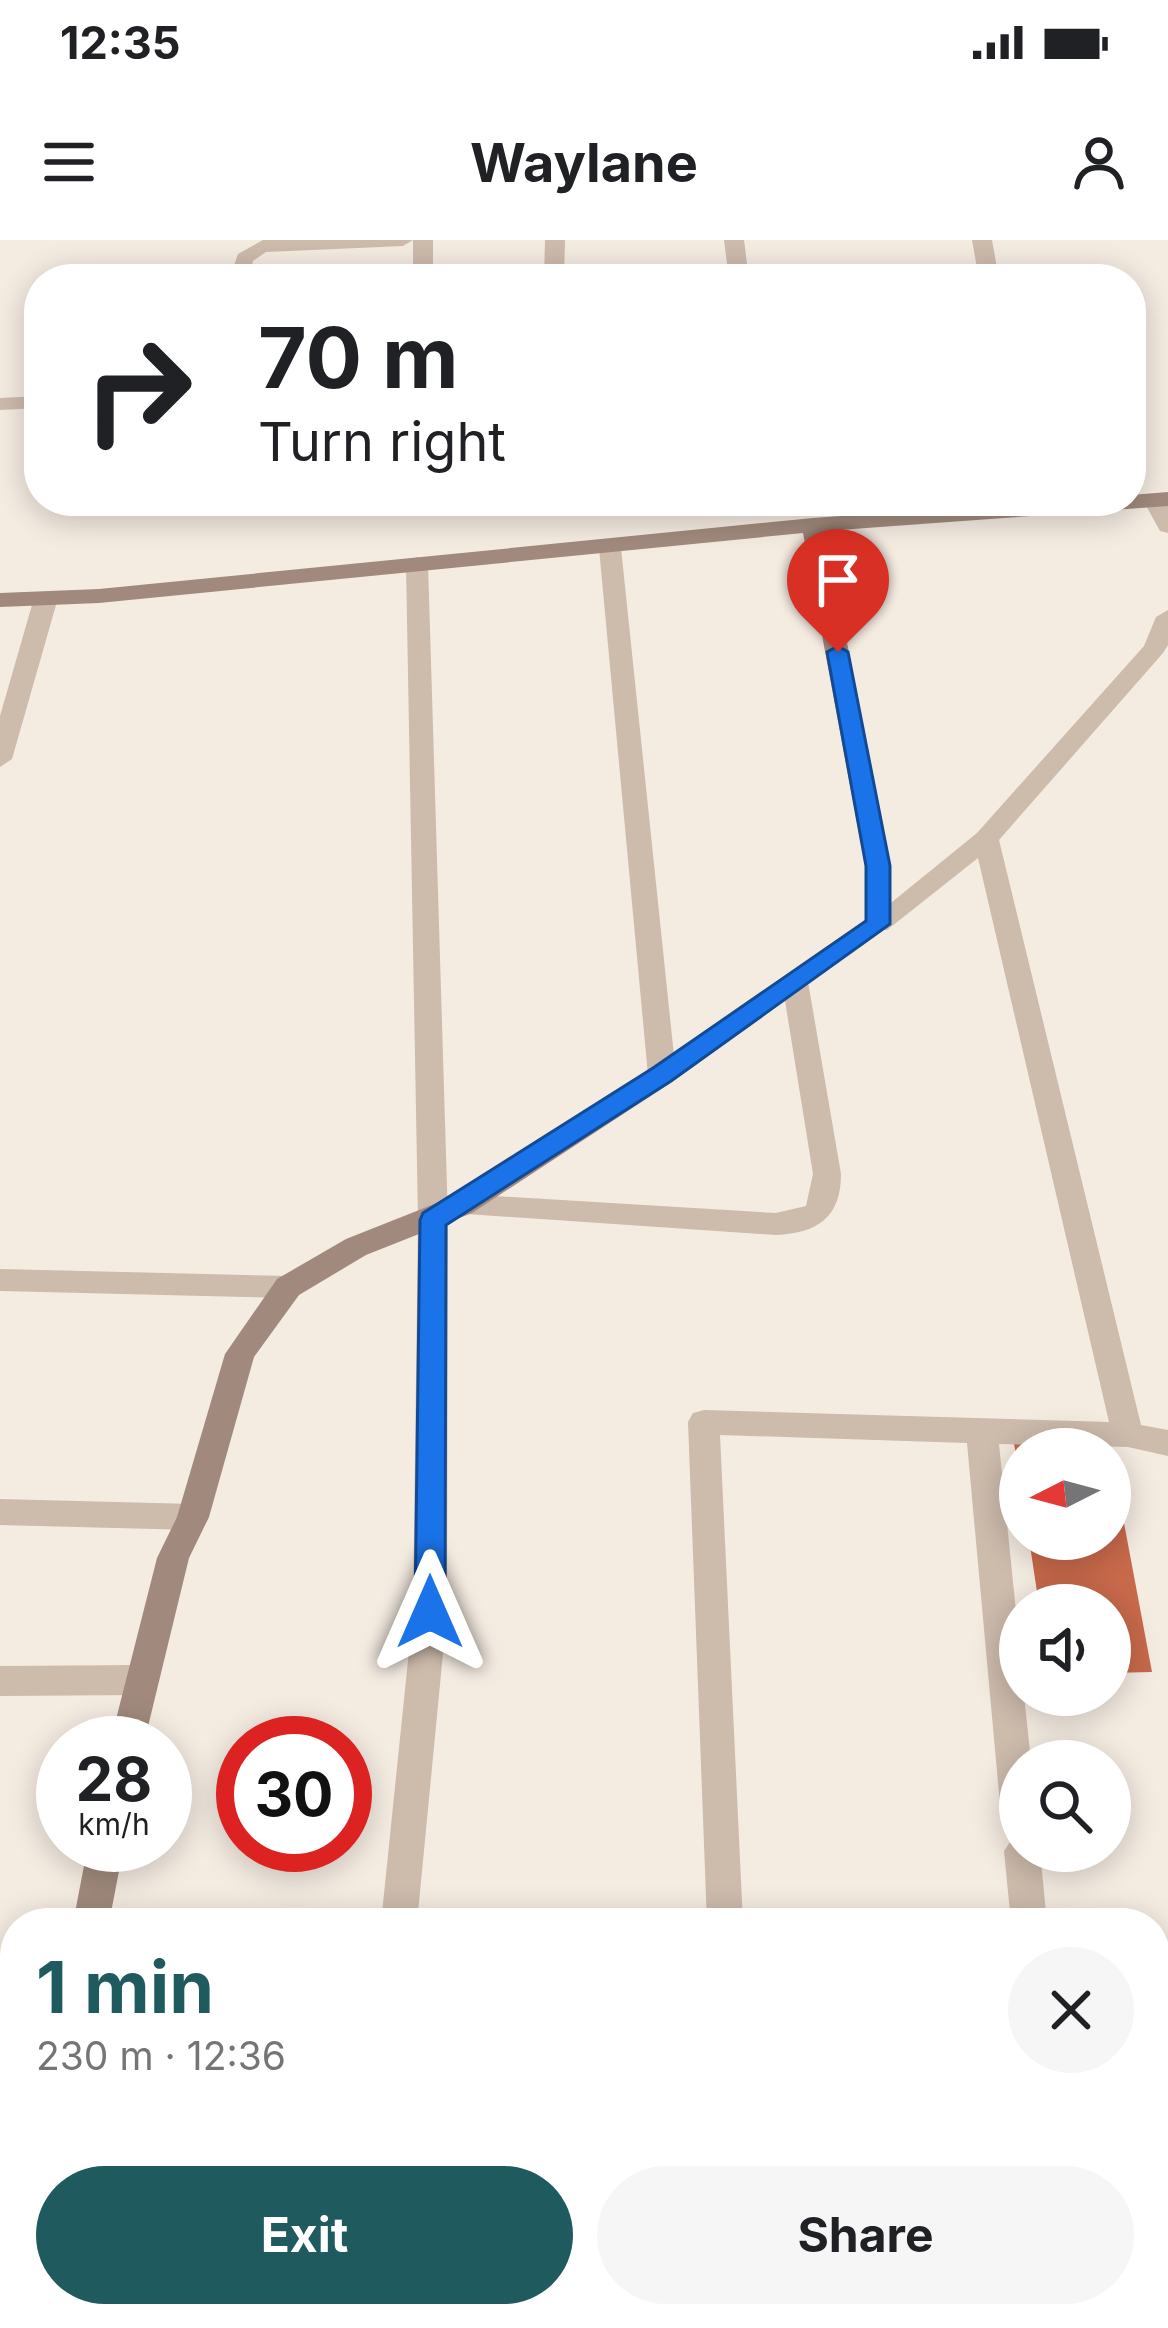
<!DOCTYPE html>
<meta charset="utf-8">
<style>
body{margin:0;font-family:Inter,sans-serif;background:#f6f6f6;color:#202124;height:100vh;display:flex;flex-direction:column;font-size:45px;white-space:nowrap}
*{box-sizing:border-box;margin:0}
p{font-size:39px;color:#757577}
.icon{flex:none;width:66px;height:66px;fill:none;stroke:currentColor;stroke-width:2;stroke-linecap:round;stroke-linejoin:round}
.map{position:relative;flex:1;overflow:hidden}
.details{position:absolute;left:0px;top:1668px;width:1170px;height:420px;display:flex;flex-direction:column;background:#fff;border-radius:48px 48px 0 0;box-shadow:0 6px 30px #0003}
.details>*{flex:none}
.hud{position:absolute;left:24px;top:24px;width:1122px;height:252px;border-radius:48px;box-shadow:0 6px 30px #0003;background:#fff;color:#202124;overflow:hidden}
.needle{width:78px;rotate:264deg}
.fabs{position:absolute;left:999px;top:1188px;display:grid;gap:24px}
.fabs a{display:grid;place-items:center;width:132px;height:132px;border-radius:50%;background:#fff;box-shadow:0 6px 30px #0003;font-size:60px}
.speed{position:absolute;left:36px;top:1476px;display:flex;gap:24px;font-size:60px;font-weight:700;text-align:center}
.speed>*{display:grid;place-content:center;width:156px;height:156px;border-radius:50%;background:#fff;box-shadow:0 6px 30px #0003;line-height:1}
.speed small{font-size:30px;font-weight:400}
.speed .limit{border:18px solid #d22;background:#fff;color:#111}
.pin{position:absolute;display:grid;place-items:center;width:102px;height:102px;color:#fff;margin:-123px -51px;border-radius:50% 50% 50% 0;rotate:-45deg;box-shadow:0 0 12px #0007}
.pin .icon{rotate:45deg}
.me{position:absolute;width:132px;margin:-66px;rotate:0deg;stroke-linejoin:round;filter:drop-shadow(0 0 9px #0008)}
.turn{display:flex;align-items:center;gap:42px;height:252px;padding:0 36px;font-size:54px}
.turn .icon{width:156px;height:156px;stroke-width:2.5}
.turn b{display:block;font-size:84px;line-height:102px}
.round{display:grid;place-items:center;flex:none;width:126px;height:126px;border-radius:63px;background:#f6f6f6}
.overview{display:flex;align-items:center;justify-content:space-between;height:204px;padding:0 36px}
h1{font-size:72px;font-weight:700;line-height:90px;color:#1f5a5e}
.cta{display:flex;gap:24px;margin-top:auto;padding:24px 36px}
.cta a{flex:1;height:138px;border-radius:72px;background:#1f5a5e;color:#fff;font-size:48px;font-weight:700;line-height:138px;text-align:center}
.cta a+a{background:#f6f6f6;color:#202124}
.status{display:flex;justify-content:space-between;align-items:center;height:84px;padding:0 60px;background:#fff;direction:ltr}
.status svg{height:33px;fill:currentColor}
header{display:flex;justify-content:space-between;align-items:center;height:156px;padding:0 36px;background:#fff;font-size:54px;font-weight:700}
.map>svg:first-child{display:block}
.building{fill:#c8694b}
.lines{fill:none;stroke-linecap:round;stroke-linejoin:round}
.street{fill:#cdbbac;fill-rule:evenodd}
.secondary{fill:#a18a7d;fill-rule:evenodd}
.route{fill:#1a73e8;stroke:#114b97;stroke-width:3}
</style>
<div class="status"><b>12:35</b><svg viewBox="0 0 49 12"><path d="M0 12V9h3v3zM5 12V6h3v6zM10 12V3h3v9zM15 12V0h3v12zM26 1h20v11H26zM47 4h2v5h-2z"/></svg></div>
<header><svg class="icon" aria-label="menu" viewBox="0 0 24 24"><path d="M4 6h16M4 12h16M4 18h16"/></svg>Waylane<svg class="icon" aria-label="person" viewBox="0 0 24 24"><circle cx="12" cy="8" r="4"/><path d="M4 21q1-7 8-7t8 7"/></svg></header>
<div class="map">
<svg width="1168" height="2088" viewBox="0 0 1168 2088">
<rect width="100%" height="100%" fill="#f4ebe1"/>
<path class="building" d="M1109,1203L1110,1209H1020L1018,1225L1014,1204Z
M1110,1219H1112L1152,1432L1110,1433V1365H1039L1029,1299H1110Z
M0,1832L15,1833V1908L0,1907Z"/>
<g class="lines">
<path class="street" d="M263,0H413L403,6L266,12L253,21L249,39H229L238,14Z
M413,0H433V39H413Z
M545,0H565L564,39H544Z
M724,0H744L749,39H729Z
M972,0H992L999,39H979Z
M148,24H162L164,39H144Z
M39,156V168L0,170V158Z
M1154,253L1162,255L1168,265V293L1160,291L1143,260Z
M610,301L621,308L676,835L662,845L648,835L599,308Z
M417,317L428,324L448,980L447,1372L417,1683H381L413,1372L418,980L406,324Z
M46,351L58,358L12,519L0,527V476L34,358Z
M1168,370V405L1163,413L999,600L1141,1185L1168,1190V1216L1128,1207L999,1204L1020,1411V1455H1024L1031,1521H1020V1611H1040L1047,1683H1011L1004,1611L1012,1599L1002,1586L967,1203L720,1195L743,1683H707L688,1182L693,1173L704,1170L1109,1182L978,618L887,690H869L865,684L977,593L1144,406L1156,377Z
M795,733L808,742L841,934C841,977 818,993 776,995L452,973L447,965L452,957L462,954L776,973L806,966L813,934L782,742Z
M0,1029L288,1036L299,1039L303,1047L299,1055L288,1058L0,1051Z
M0,1259L193,1264L204,1268L209,1277L204,1286L193,1290L0,1285Z
M139,1425L151,1430L156,1440L151,1450L139,1455L0,1456V1426Z
M1155,1939H1168V1977H1155Z
M0,1941H15V1979H0Z
M340,2073H380L378,2088H338Z"/>
<path class="secondary" d="M1168,252V266L825,291L891,626V684L672,842L472,973L366,1015L299,1055L254,1117L209,1277L189,1318L144,1503H110L157,1318L177,1277L225,1114L277,1039L346,999L452,957L652,828L865,680V626L803,293L99,363L0,367V353L99,349L813,278L1050,261H1131V255Z
M88,1605H124L109,1683H73Z
M15,2056V2073H42L40,2088H0L8,2059Z"/>
</g>
<path class="route" d="M838,406L848,412L890,626V684L671,841L446,985L445,1372L441,1381L430,1384L419,1381L415,1372L420,980L423,973L653,828L866,681V626L827,412Z"/>
</svg>
<div class="fabs">
<a><svg class="needle" viewBox="-14 -14 28 28"><path d="M0-13l5 13h-10z" fill="#e53935"/><path d="M0 13l5-13h-10z" fill="#757577"/></svg></a>
<a><svg class="icon" aria-label="sound" viewBox="0 0 24 24"><path d="M4 9h4l5-4v14l-5-4H4zM17 9q2 3 0 6"/></svg></a>
<a><svg class="icon" aria-label="search" viewBox="0 0 24 24"><circle cx="10" cy="10" r="6"/><path d="M15 15l6 6"/></svg></a>
</div>
<div class="speed"><div>28<small>km/h</small></div><div class="limit">30</div></div>
<div class="pin" style="left:838px;top:412px;background:#d93025"><svg class="icon" aria-label="arrive" viewBox="0 0 24 24"><path d="M6 21V4h12l-3 4 3 4H6"/></svg></div>
<svg class="me" style="left:430px;top:1372px" viewBox="-20 -20 40 40"><path d="M0-17L14 15 0 8-14 15z" fill="#1a73e8" stroke="#fff" stroke-width="4"/></svg>
<div class="hud">
<div class="turn"><svg class="icon" aria-label="right" viewBox="0 0 24 24"><path d="M7 20v-9h11M14 6l5 5-5 5"/></svg><div><b>70 m</b>Turn right</div></div>
</div>
<section class="details">
<div class="overview"><div><h1>1 min</h1><p>230 m · 12:36</p></div><a class="round"><svg class="icon" aria-label="close" viewBox="0 0 24 24"><path d="M6 6l12 12M18 6L6 18"/></svg></a></div>
<div class="cta"><a>Exit</a><a>Share</a></div>
</section>
</div>
